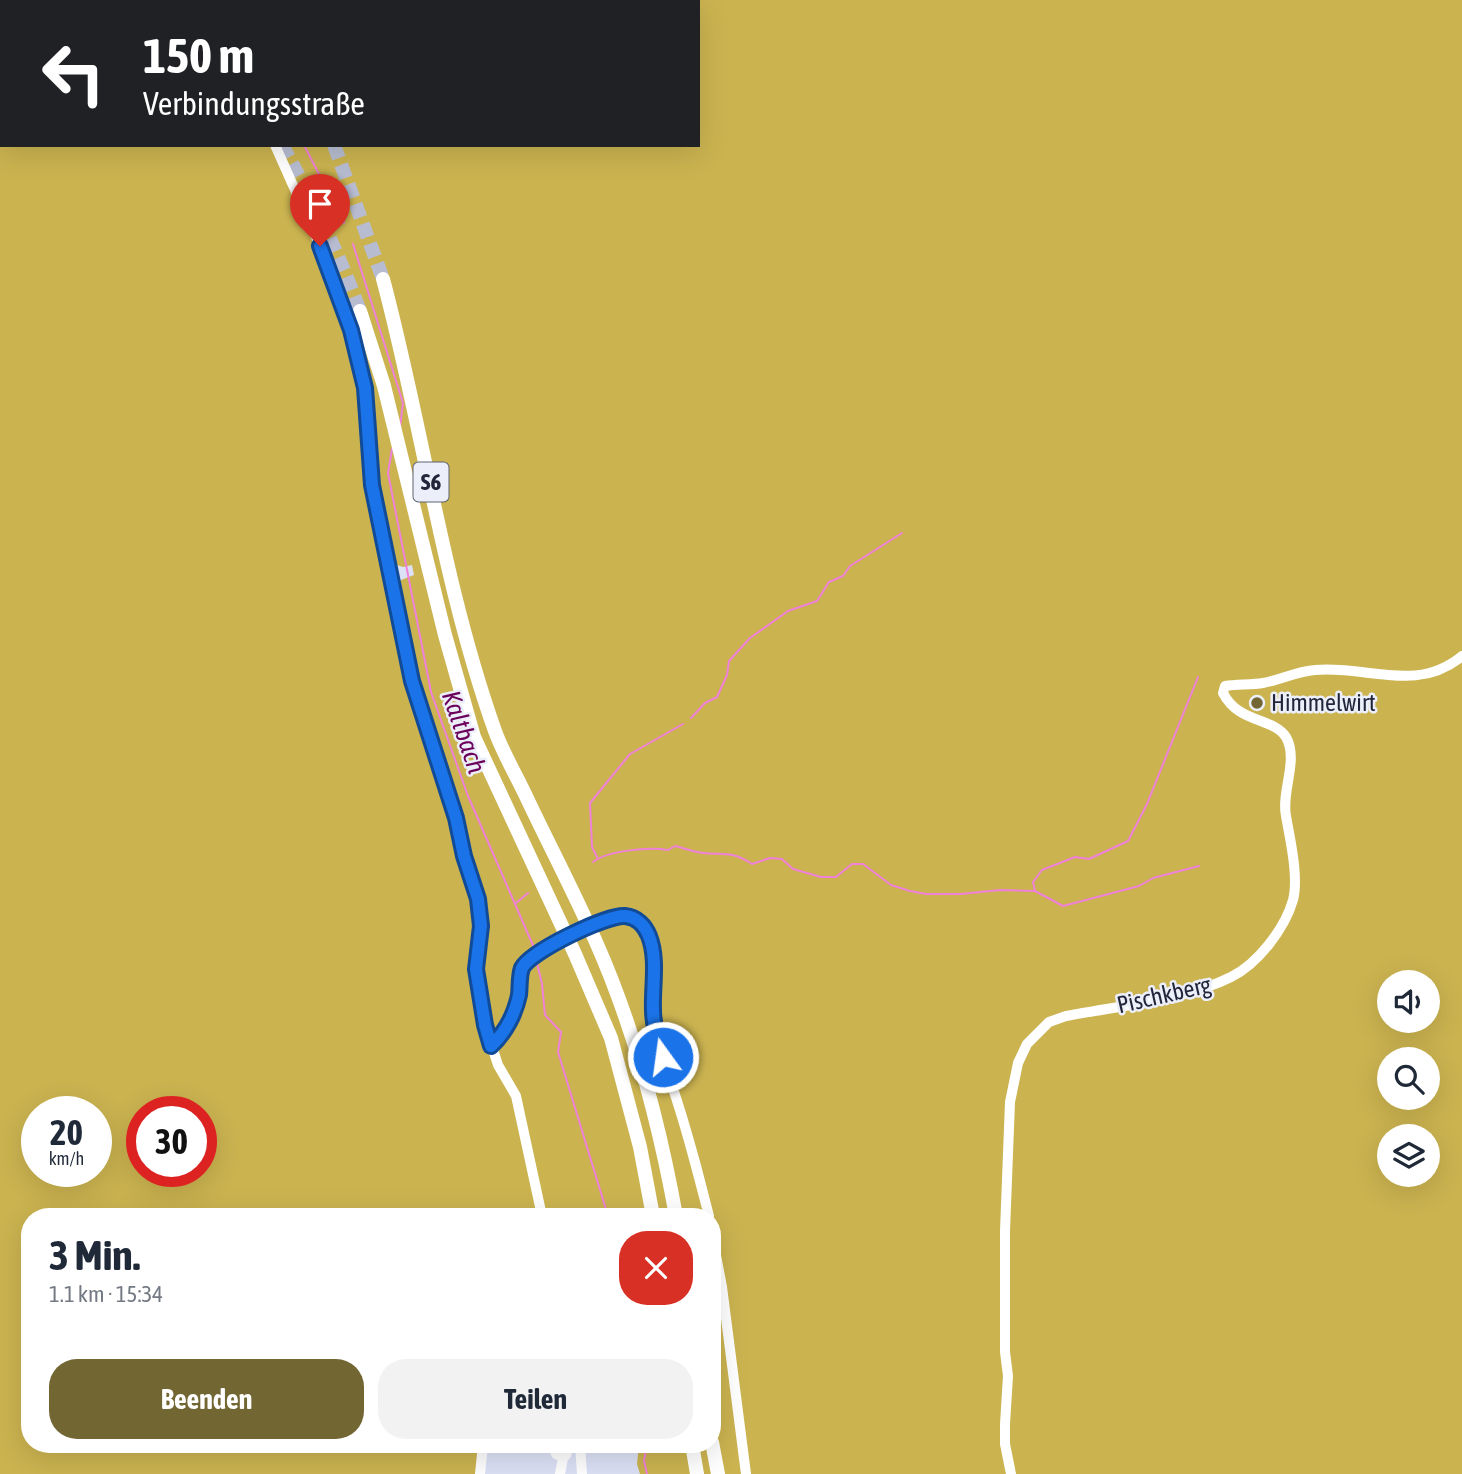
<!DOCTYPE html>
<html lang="de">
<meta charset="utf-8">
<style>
body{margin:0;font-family:"Asap Condensed",sans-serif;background:#f2f2f3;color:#1f2937;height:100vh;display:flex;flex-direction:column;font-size:26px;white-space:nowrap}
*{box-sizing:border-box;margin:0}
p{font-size:23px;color:#747a83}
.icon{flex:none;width:38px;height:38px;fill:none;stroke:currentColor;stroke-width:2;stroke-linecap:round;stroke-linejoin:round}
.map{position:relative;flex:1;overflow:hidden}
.side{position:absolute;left:21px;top:1208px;width:700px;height:245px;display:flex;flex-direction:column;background:#fff;border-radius:28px;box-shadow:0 7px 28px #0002}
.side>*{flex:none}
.hud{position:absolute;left:0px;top:0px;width:700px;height:147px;box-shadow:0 7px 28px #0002;background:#202124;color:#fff;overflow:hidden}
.controls{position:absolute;left:1377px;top:970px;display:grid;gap:14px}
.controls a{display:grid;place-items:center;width:63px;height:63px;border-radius:50%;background:#fff;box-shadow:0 7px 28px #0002;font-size:35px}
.speed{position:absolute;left:21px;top:1096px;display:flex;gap:14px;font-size:35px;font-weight:700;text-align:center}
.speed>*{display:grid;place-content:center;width:91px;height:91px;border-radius:50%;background:#fff;box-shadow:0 7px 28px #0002;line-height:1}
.speed small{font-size:18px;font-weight:400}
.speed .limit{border:10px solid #d22;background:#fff;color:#111}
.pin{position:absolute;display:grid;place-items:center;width:60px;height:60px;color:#fff;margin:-72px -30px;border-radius:50% 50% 50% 0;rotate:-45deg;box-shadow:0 0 7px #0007}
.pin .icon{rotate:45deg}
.me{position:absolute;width:77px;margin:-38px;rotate:346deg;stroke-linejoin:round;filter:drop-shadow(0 0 5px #0008)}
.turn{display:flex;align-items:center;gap:24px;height:147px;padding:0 28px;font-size:32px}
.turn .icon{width:91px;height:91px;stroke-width:2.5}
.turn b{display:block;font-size:49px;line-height:60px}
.round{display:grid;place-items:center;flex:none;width:74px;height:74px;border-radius:28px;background:#f2f2f3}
.head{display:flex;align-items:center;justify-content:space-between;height:119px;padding:0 28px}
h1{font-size:42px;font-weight:700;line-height:52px}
.button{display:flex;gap:14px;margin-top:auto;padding:14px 28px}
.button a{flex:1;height:80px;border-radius:28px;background:#726633;color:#fff;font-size:28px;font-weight:700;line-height:80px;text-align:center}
.button a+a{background:#f2f2f3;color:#1f2937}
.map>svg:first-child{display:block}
.green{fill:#cbb350;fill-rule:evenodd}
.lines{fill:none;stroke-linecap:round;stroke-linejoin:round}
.stream{stroke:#ef81d8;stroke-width:2}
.highway-tunnel{stroke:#b7bcd0;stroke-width:14;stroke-dasharray:14 7;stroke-linecap:butt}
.minor{stroke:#fff;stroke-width:10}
.highway{stroke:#fff;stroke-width:14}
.route-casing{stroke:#114b97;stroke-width:18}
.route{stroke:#1a73e8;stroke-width:12}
.poi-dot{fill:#726633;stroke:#eceff9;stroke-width:2.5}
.labels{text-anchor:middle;stroke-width:5;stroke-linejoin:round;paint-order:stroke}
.shield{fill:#eceff9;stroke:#5f6273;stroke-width:2}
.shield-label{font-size:23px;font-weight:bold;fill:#23263a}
.poi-label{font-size:24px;fill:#23263a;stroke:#eceff9;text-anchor:start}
.street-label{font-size:24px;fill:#23263a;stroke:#eceff9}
.water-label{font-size:26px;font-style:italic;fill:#6a005b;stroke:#eceff9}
</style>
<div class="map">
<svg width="1462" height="1474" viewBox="0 0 1462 1474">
<rect width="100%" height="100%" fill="#dce1f6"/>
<path class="green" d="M0,0H1462V1474H640L637,1464L639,1444H712V1247L722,1296L730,1374L736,1372C725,1284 714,1187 681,1105L679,1113L706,1216H30V1444H482L479,1474H0ZM2,2H698V145H278L319,235C330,241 330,251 329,263L347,307L367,380L372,414L374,475L389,554L394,564L403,567L412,565L414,575L401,580L398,586L420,699L458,812L483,908L479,914L445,789L415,705L401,648L367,474L365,407L358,369L340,312L311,232L286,180L273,145H2ZM1390,982H1428V1020H1390ZM1390,1059H1428V1097H1390ZM37,1111H96V1171H37ZM142,1111H201V1171H142ZM1390,1136H1428V1174H1390Z"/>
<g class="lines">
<path class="stream" d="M326,2L327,0
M304,145L344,223
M353,244L403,403L400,427
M392,449L388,473L431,692L468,796L535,950
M691,718L705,703L717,697L727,675L729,661L750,638L788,611L817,601L829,582L843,576L850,566L902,533
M597,857L592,847L590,803L630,754L683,724
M593,862C608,850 650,847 668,850L675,846C684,848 694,852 703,853C725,855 732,851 752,864L770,858L782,859L793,869L821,877H836L852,864H863L891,885L910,891L926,894H961L1000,890L1035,891L1063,906L1139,886L1153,878L1199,866
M1035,891L1033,882L1042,870L1075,857L1089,859L1128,841L1147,804L1198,677
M516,903L528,893
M536,959L542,984L545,1015L561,1032L558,1052L608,1216
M647,1474L644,1461L647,1444"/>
<path class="highway-tunnel" d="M192,0L193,2
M260,0L261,2
M282,145C312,199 339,254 360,311
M334,145L383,279"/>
<path class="minor" d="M304,2L305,0
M275,145L320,246L351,330L358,357L368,401L372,485L412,681L456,818L481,916L476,969L485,1025L498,1065L516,1096L542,1216
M491,1046C505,1033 515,1014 519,996C522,981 519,968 532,957C544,945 600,919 617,917C626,915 635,917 642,924C662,946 652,985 653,1012C654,1043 669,1074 678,1104C690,1141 699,1178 709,1216
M712,1234L722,1287L746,1474
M552,1444L556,1454L563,1458L566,1455L570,1444
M580,1444L582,1474
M480,1474L483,1444
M560,1474L563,1458
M1011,1474L1005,1444V1424L1008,1376L1005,1352V1231L1010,1102L1018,1063L1027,1044L1049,1022L1066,1016C1117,1006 1186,1000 1231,977C1258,964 1285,928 1293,900C1299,877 1290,839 1286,816C1281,791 1299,760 1286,737C1273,717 1239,724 1223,693L1225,686C1237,684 1251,685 1263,683C1280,680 1298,671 1315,670C1367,665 1416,694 1462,656"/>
<path class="highway" d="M383,279C423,429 443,585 495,731C503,753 515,773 525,794C548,843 574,892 596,942C635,1030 659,1122 676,1216
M360,311L384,386L445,635L474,737L575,954L611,1038L640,1147L653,1216
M712,1442L718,1474
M692,1444L697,1474"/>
</g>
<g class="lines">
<g class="route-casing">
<path id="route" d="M320,246L351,330L365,388L372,485L412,681L456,818L464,856L478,899L481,926L476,969L485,1025L491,1046C505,1033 515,1014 519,995C520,987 519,976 522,968C531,951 606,915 625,916C637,917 645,926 649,936C658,959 652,986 653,1010C653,1026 658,1042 663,1057"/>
</g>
<use href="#route" class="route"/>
</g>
<circle class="poi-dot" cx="1257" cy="703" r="7"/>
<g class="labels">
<rect class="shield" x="413.5" y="462.5" width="35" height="39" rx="5"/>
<g class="shield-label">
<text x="431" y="490">S6</text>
</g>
<g class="poi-label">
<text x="1271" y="711">Himmelwirt</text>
</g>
<g class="street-label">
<text transform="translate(1164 995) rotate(-13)" y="8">Pischkberg</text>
</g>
<g class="water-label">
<text transform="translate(464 732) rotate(71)" y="9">Kaltbach</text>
</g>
</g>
</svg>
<div class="controls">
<a><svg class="icon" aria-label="sound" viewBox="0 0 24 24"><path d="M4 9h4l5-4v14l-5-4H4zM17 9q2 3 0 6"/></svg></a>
<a><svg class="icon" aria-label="search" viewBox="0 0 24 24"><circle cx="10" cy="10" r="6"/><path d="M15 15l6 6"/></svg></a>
<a><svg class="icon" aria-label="layers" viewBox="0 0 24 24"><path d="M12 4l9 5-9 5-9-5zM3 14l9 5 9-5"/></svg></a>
</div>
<div class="speed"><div>20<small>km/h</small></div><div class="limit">30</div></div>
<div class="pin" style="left:320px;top:246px;background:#d93025"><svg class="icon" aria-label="arrive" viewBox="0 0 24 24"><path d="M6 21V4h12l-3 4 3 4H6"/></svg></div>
<svg class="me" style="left:663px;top:1057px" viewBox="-20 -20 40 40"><circle r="17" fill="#1a73e8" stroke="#fff" stroke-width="3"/><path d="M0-11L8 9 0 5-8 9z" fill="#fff"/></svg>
<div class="hud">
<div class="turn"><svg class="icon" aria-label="left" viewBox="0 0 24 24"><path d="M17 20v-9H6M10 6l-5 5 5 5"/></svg><div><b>150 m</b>Verbindungsstraße</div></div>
</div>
<section class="side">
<div class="head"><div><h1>3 Min.</h1><p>1.1 km · 15:34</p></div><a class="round" style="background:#d93025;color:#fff"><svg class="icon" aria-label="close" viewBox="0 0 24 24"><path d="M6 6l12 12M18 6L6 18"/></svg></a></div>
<div class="button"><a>Beenden</a><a>Teilen</a></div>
</section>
</div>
